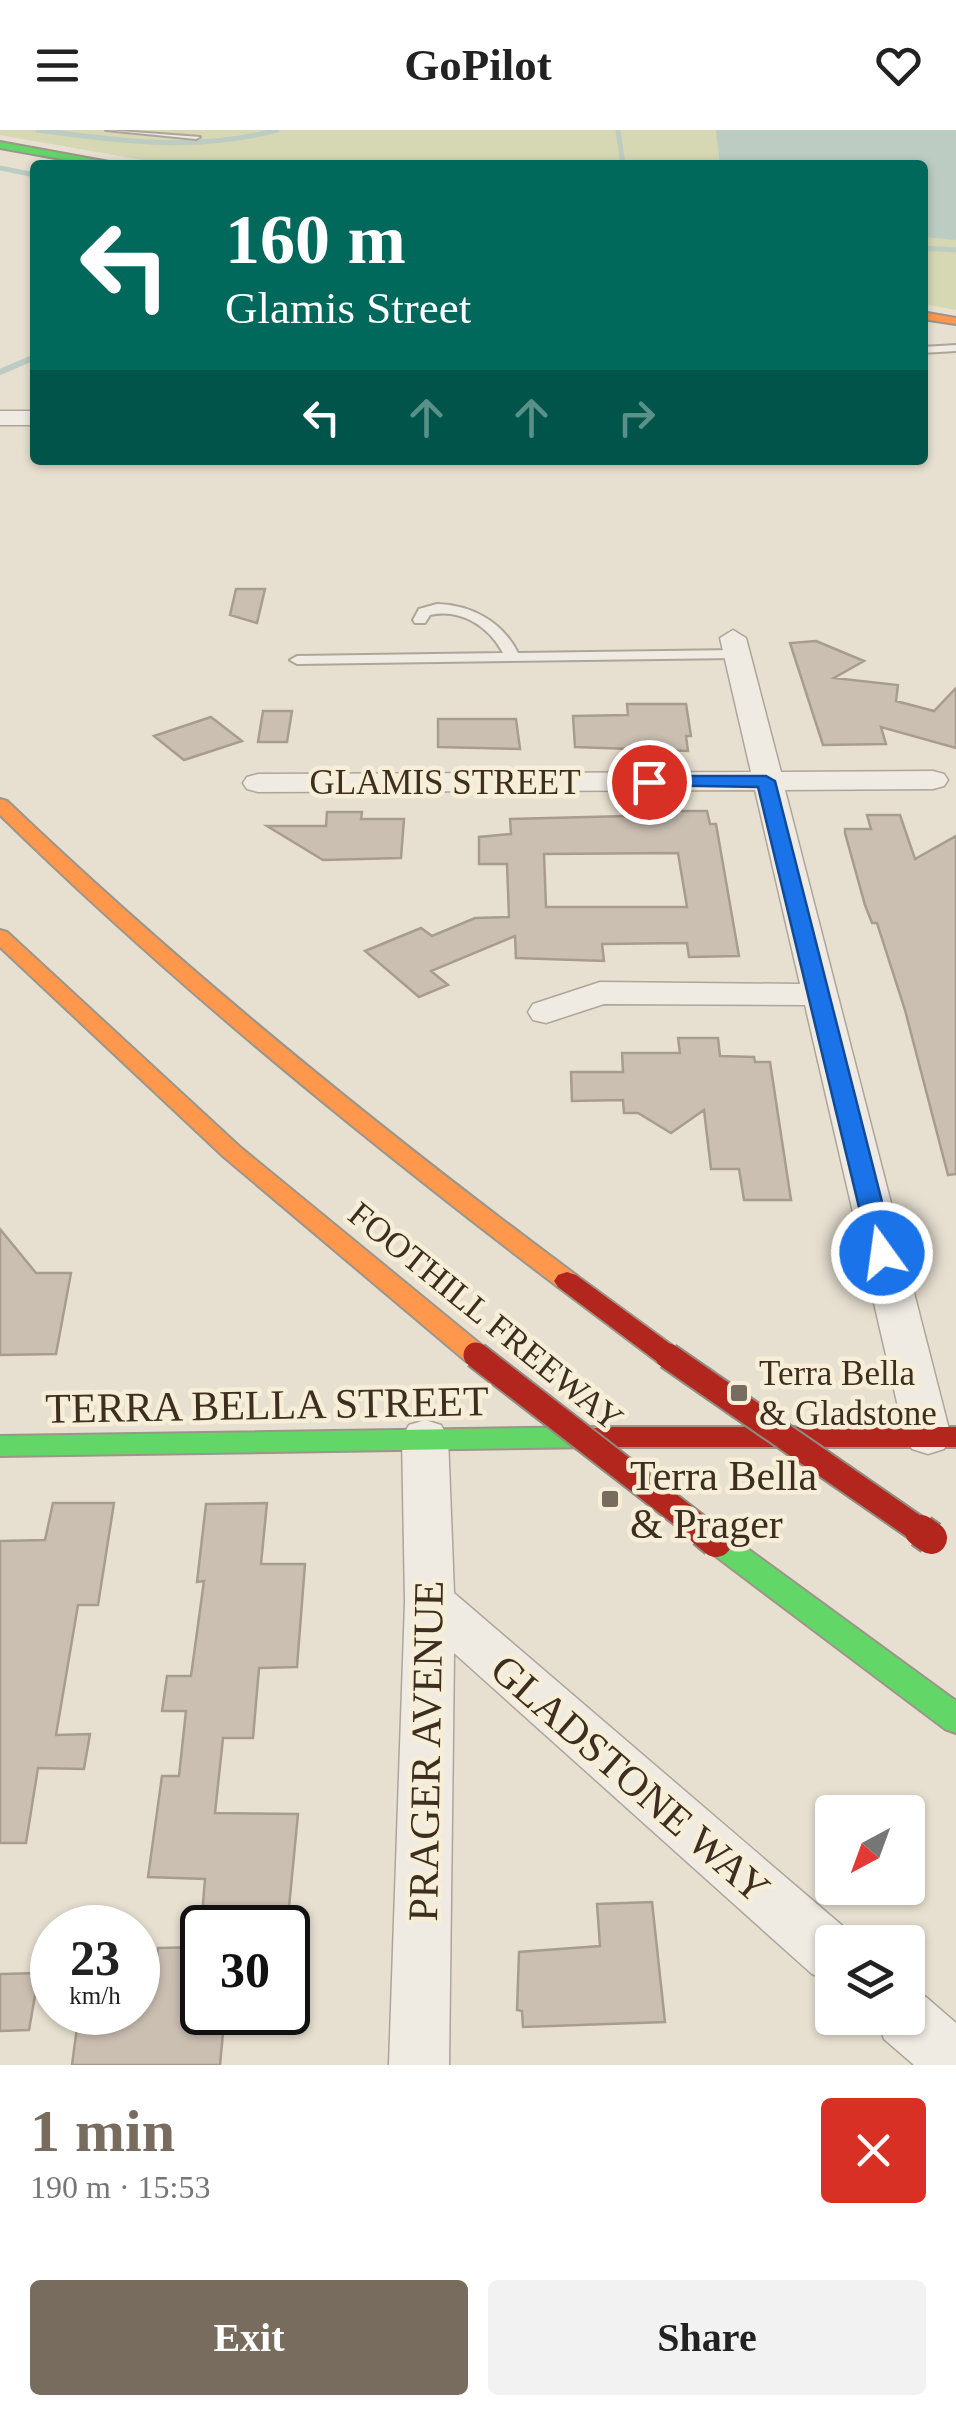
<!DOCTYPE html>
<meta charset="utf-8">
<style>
body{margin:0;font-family:"Times New Roman",serif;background:#f2f2f2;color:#222;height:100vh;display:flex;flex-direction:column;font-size:38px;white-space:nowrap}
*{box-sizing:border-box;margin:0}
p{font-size:32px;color:#767676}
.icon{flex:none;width:55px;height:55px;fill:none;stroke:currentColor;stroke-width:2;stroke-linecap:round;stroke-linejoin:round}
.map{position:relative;height:1935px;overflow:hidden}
.sheet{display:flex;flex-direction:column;background:#fff;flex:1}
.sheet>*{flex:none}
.hud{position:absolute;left:30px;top:30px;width:898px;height:305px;border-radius:10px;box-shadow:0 2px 8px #0004;background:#00695c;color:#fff;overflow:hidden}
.needle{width:65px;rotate:221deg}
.controls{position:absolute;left:815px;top:1665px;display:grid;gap:20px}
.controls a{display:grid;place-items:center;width:110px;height:110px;border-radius:10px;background:#fff;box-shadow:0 2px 8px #0004;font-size:50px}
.speed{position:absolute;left:30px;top:1775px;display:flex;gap:20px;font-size:50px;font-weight:700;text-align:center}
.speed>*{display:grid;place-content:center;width:130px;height:130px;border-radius:50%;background:#fff;box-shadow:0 2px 8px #0004;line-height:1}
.speed small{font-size:25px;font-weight:400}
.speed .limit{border:5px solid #111;border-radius:15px;background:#fff;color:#111}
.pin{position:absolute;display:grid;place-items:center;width:85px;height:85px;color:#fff;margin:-42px;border:5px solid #fff;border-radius:50%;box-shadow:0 2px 10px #0007}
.me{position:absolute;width:110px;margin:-55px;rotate:346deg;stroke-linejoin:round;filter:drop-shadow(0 0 8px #0008)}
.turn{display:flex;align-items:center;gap:35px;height:210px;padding:0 30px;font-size:45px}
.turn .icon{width:130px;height:130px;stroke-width:2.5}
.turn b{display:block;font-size:70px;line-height:85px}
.lanes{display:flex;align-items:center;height:95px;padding:0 30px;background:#0003;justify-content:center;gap:50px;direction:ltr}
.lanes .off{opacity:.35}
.round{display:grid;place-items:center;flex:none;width:105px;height:105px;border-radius:10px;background:#f2f2f2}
.headline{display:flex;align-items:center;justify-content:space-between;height:170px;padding:0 30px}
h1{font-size:60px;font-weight:800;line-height:75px;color:#786c5e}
.button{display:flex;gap:20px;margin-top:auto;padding:20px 30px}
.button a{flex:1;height:115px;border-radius:10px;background:#786c5e;color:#fff;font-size:40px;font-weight:800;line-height:115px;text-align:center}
.button a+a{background:#f2f2f2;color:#222}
header{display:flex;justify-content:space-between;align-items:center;height:130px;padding:0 30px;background:#fff;font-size:45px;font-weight:800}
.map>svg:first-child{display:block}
.green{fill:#d6d7b3}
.water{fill:#bcccc2}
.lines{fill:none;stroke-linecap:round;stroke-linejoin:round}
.stream-far1{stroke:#bcccc2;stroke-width:5}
.stream{stroke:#bcccc2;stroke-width:6}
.building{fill:#cbbfb2;stroke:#a89c90;stroke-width:2.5;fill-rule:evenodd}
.lane-casing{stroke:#ada599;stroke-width:4}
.street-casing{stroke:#ada599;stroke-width:3}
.fast-casing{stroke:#9c958a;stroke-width:4}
.slow-casing{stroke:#9c958a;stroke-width:4}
.jam-casing{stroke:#9c958a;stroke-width:4}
.lane{fill:#efebe3;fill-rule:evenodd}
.street{fill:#efebe3;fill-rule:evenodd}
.fast{fill:#63d668;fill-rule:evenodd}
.slow{fill:#ff974d;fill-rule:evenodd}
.jam{fill:#b3261e;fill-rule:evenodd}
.jam-bridge-far1-casing{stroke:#928b80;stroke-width:29;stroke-linecap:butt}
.jam-bridge-casing{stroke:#928b80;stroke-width:36;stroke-linecap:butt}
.jam-bridge-far1{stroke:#b3261e;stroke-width:25}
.jam-bridge{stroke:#b3261e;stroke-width:32}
.route{fill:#1a73e8;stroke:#114b97;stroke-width:2.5}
.poi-dot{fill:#786c5e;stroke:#f7eed8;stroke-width:4}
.labels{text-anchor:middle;stroke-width:9;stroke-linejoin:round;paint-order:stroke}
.street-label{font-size:35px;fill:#3d2e20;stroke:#f7eed8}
.poi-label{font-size:35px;fill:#3d2e20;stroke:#f7eed8;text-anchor:start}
.near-street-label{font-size:42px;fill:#3d2e20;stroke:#f7eed8}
.near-poi-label{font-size:42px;fill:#3d2e20;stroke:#f7eed8;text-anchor:start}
</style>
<header><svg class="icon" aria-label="menu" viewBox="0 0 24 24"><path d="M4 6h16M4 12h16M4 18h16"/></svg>GoPilot<svg class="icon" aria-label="heart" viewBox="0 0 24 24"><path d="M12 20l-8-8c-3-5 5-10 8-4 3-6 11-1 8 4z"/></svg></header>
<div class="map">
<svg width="956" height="1935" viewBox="0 0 956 1935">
<rect width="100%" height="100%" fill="#e7e0d1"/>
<path class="green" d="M0,0H956V180L923,174L922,35H171L0,5Z"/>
<path class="water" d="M716,0H956V110L923,107L922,35H720Z"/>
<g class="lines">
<path class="stream-far1" d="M38,0C119,11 197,22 277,0
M618,0L623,35
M0,38L35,45
M922,118L956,120"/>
<path class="stream" d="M0,242L35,227"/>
</g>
<path class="building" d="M236,459H265L257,493L230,485Z
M816,511L864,531L834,548L898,555L896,571L934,581L956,558V618L881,597L886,614L823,615L790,513Z
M627,574H686L691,606H686L688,621L575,617L573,586L628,585Z
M263,581H292L287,612H258Z
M211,587L242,611L184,630L154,606Z
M438,589H516L520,619L438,617Z
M666,681H707L710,694H716L739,826L689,827L687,813L602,814L604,831L516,828L515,806L431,841L448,855L419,867L365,821L421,798L432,806L475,788L509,787L507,734H479V707L511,704L510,689L667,685ZM678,723L687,777H546L544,724Z
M327,682H362L361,689H404L401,728L323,730L267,696H326Z
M867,685H900L915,729L956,706V1044L948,1045L905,880L877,793H872L865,775L845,703V699H871Z
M678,908H718L720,926L754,927L755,932H770L791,1070H744L739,1039H711L704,980L671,1003L638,983H624L623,970L572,971L571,942H623L622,923H680Z
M0,1099L36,1143H71L56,1224L0,1225Z
M53,1373H114L98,1475H78L56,1605L90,1604L84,1639L38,1638L26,1713H0V1411L45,1410Z
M267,1373L261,1434H305L297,1537L259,1538L253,1608H223L215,1683L298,1684L287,1798H201L205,1749L148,1747L162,1646H179L186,1581H162L167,1546H191L204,1451L197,1452L206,1374Z
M652,1772L665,1892L523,1897L522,1881L517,1880L519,1822L600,1816L597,1774Z
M202,1817V1882H225L220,1935H72L79,1882H138V1861H153L158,1818Z
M39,1843L29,1900L0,1901V1844Z"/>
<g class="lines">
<g class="lane-casing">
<path id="lane" d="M106,0L200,7L196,9Z
M956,215V221L922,223V217Z
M437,474C471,475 502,491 518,523L737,520L744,524L737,528L297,534L290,530L297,526L503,523C489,496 460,478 430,485L425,493H415L413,490L419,479Z"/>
</g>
<g class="street-casing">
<path id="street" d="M0,281H35V295H0Z
M733,500L746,508L781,642L933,641L944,644L948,650L944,656L933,659L785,660L951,1307L944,1319L928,1324L912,1319L905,1307L805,875L604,874L546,893L533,890L528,882L533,874L600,852L800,854L755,660L258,662L247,659L243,653L247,647L258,644L751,642L720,508Z
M425,1290L441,1295L448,1307L454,1463L852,1804L856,1812H832V1851L812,1844L454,1523L449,1935H389L405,1472L402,1307L409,1295Z
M908,1860L926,1867L956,1893V1935H914L884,1909L876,1888H908Z"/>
</g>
<g class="fast-casing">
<path id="fast" d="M0,12L109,32L114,35H94L0,18Z
M599,1297L609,1300L613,1307L609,1314L599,1317L0,1326V1306Z
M716,1399L726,1403L956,1571V1603L945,1599L706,1419L702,1411L706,1403Z"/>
</g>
<g class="slow-casing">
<path id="slow" d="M922,182L956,188V194L922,189Z
M0,669L7,671C186,842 377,997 576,1145L580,1151L576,1157H558C364,1009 175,856 0,685Z
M0,800L7,802L240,1017L485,1218L489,1225L485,1232H467L224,1027L0,817Z"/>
</g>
<g class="jam-casing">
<path id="jam" d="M567,1142L576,1145L677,1219L681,1226L677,1233H659L558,1157L554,1151L558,1145Z
M599,1297H956V1317H599L589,1314L585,1307L589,1300Z"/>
</g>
<use href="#lane" class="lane"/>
<use href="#street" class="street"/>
<use href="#fast" class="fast"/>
<use href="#slow" class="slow"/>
<use href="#jam" class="jam"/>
<g class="jam-bridge-far1-casing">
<path id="jam-bridge-far1" d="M476,1225L707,1404
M668,1226L925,1404"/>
</g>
<g class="jam-bridge-casing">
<path id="jam-bridge" d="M704,1401L716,1411
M921,1401L931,1408"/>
</g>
<use href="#jam-bridge-far1" class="jam-bridge-far1"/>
<use href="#jam-bridge" class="jam-bridge"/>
</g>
<path class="route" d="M649,646H766L775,651L895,1123L891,1129L882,1132L870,1123L758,657L643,655L640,652Z"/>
<g class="poi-dot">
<rect x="729" y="1253" width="20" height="20" rx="5"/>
<rect x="600" y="1359" width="20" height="20" rx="5"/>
</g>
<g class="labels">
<g class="street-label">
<text x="445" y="664">GLAMIS STREET</text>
<text transform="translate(486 1186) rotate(39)" y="12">FOOTHILL FREEWAY</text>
</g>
<g class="poi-label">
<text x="759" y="1255">Terra Bella<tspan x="759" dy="40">&amp; Gladstone</tspan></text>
</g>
<g class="near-street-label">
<text transform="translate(267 1274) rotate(-1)" y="15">TERRA BELLA STREET</text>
<text transform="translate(425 1621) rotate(-89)" y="15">PRAGER AVENUE</text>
<text transform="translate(631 1648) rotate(41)" y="15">GLADSTONE WAY</text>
</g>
<g class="near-poi-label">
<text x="630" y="1360">Terra Bella<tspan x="630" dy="48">&amp; Prager</tspan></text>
</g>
</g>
</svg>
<div class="controls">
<a><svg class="needle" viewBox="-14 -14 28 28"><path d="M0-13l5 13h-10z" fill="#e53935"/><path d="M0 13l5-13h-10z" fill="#767676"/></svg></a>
<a><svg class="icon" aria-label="layers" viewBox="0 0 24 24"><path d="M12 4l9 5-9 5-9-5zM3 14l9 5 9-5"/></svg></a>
</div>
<div class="speed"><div>23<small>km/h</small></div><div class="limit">30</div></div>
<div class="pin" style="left:649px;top:652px;background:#d93025"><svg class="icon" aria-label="arrive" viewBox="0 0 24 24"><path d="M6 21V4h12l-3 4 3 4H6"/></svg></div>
<svg class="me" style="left:882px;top:1123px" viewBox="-20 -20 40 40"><circle r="17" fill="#1a73e8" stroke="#fff" stroke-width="3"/><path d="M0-11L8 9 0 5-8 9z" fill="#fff"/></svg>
<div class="hud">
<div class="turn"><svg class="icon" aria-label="left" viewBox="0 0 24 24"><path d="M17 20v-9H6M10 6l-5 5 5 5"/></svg><div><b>160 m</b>Glamis Street</div></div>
<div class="lanes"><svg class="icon" aria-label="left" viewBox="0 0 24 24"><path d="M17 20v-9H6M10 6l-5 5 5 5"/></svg><svg class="icon off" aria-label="ahead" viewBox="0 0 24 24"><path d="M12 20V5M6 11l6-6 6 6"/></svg><svg class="icon off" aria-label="ahead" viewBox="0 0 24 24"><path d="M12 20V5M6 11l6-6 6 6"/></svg><svg class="icon off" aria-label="right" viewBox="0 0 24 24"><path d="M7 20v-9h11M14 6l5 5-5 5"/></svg></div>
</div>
</div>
<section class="sheet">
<div class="headline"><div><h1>1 min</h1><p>190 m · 15:53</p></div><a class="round" style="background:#d93025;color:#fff"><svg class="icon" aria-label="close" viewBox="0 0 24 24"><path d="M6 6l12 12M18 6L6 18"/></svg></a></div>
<div class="button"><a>Exit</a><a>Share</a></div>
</section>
